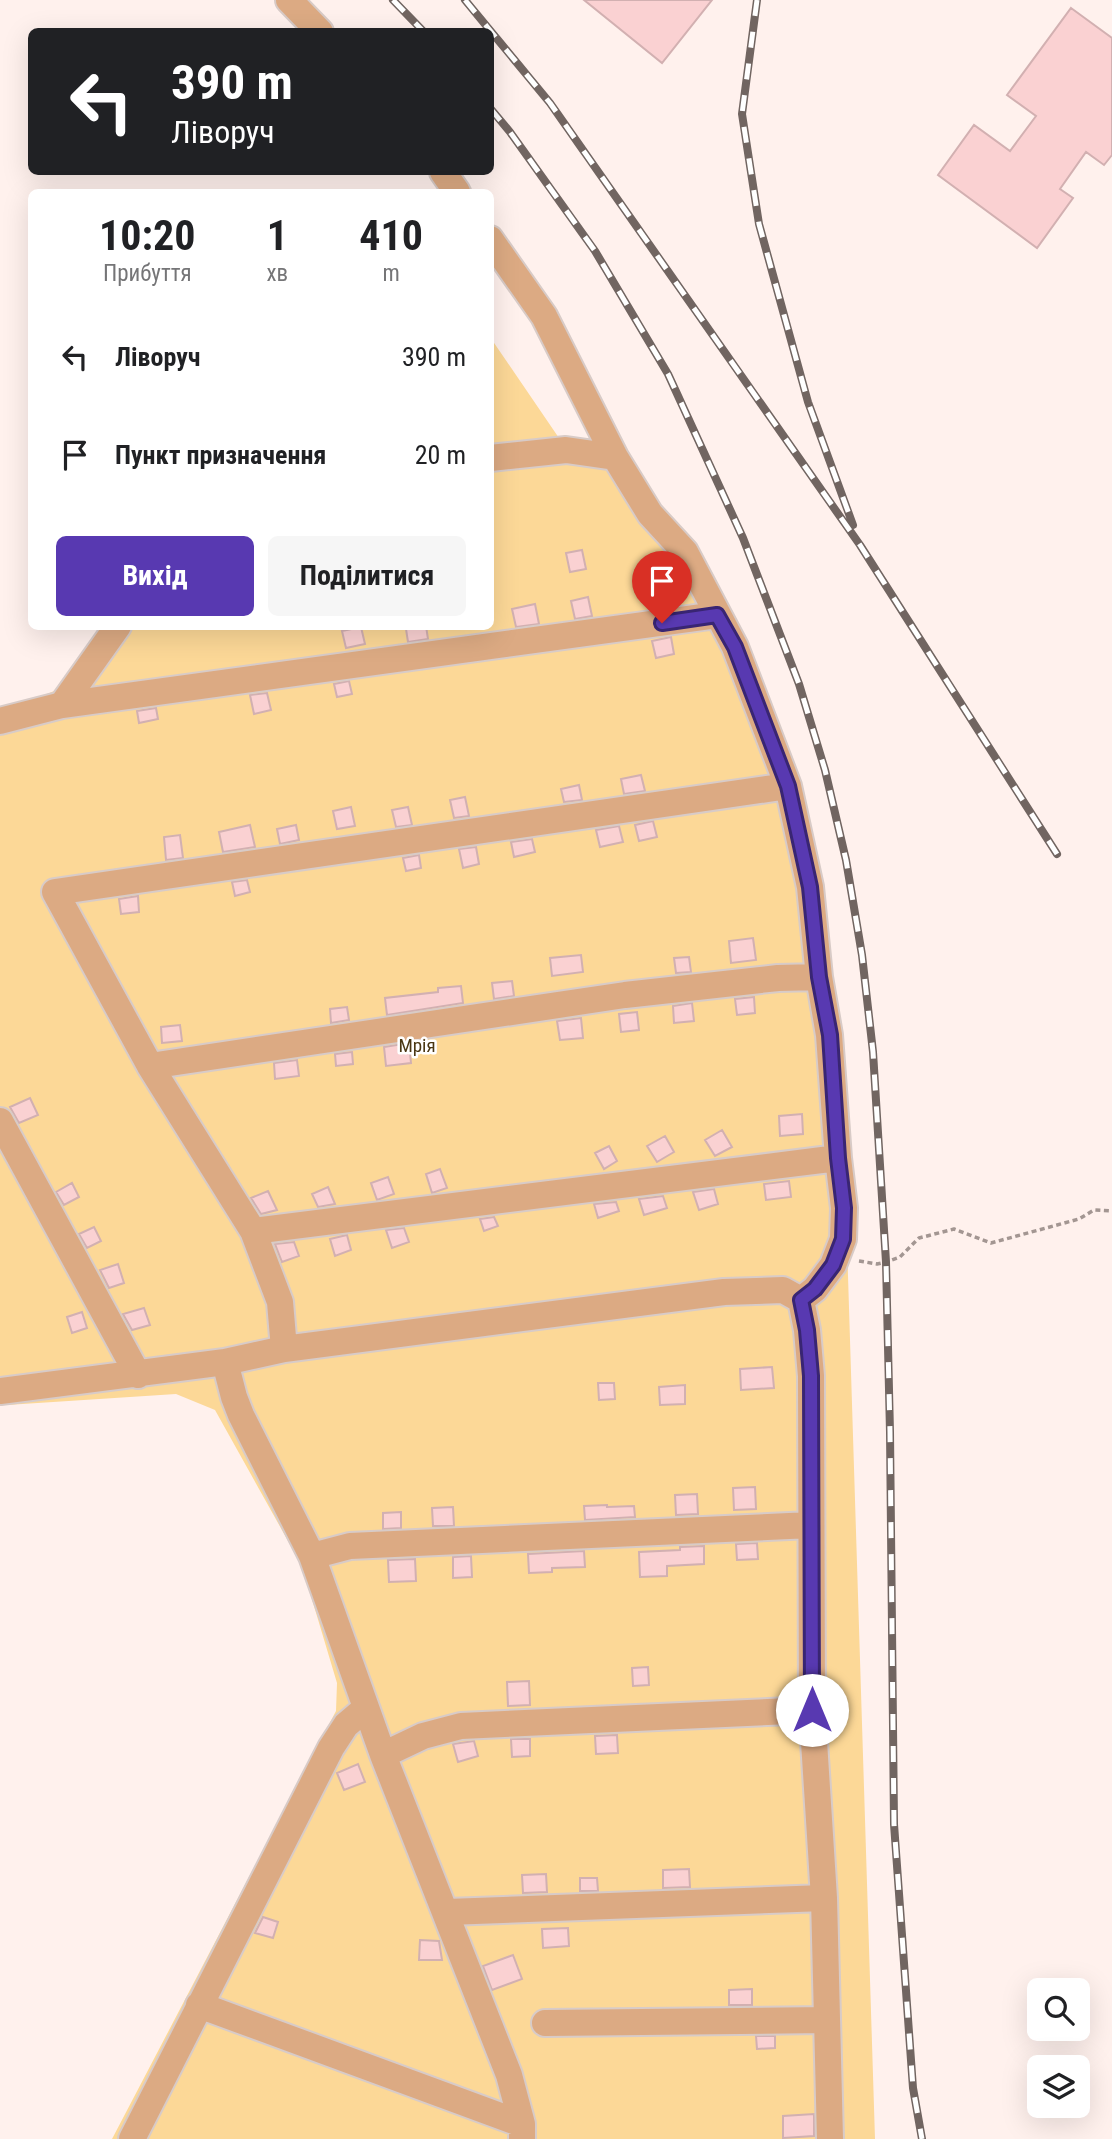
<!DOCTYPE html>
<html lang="uk">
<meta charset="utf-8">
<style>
body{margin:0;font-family:"Roboto Condensed",sans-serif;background:#f6f6f6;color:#202124;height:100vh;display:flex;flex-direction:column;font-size:26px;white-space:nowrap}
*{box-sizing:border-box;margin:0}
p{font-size:23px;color:#757577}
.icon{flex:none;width:38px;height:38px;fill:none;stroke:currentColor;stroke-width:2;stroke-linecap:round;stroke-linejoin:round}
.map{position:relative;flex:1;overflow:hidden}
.panel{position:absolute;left:28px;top:189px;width:466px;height:441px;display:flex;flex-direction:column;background:#fff;border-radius:10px;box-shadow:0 7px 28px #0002}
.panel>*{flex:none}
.hud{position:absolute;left:28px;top:28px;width:466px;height:147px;border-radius:10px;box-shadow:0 7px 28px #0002;background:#202124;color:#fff;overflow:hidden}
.buttons{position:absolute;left:1027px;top:1978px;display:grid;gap:14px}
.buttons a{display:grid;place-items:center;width:63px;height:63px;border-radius:10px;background:#fff;box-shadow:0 7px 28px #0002;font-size:35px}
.pin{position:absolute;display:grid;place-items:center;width:60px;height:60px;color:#fff;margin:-72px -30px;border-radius:50% 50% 50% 0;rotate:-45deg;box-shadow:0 0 7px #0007}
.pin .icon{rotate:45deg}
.me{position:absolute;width:77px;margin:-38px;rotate:0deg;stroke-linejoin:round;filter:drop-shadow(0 0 5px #0008)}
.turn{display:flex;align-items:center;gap:24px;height:147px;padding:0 28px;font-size:32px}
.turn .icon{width:91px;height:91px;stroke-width:2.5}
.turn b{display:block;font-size:49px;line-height:60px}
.eta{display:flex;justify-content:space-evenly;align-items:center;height:119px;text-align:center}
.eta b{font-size:42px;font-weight:700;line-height:49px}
.cta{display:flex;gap:14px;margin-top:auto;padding:14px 28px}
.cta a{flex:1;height:80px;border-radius:10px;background:#5839b1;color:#fff;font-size:28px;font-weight:700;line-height:80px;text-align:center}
.cta a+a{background:#f6f6f6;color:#202124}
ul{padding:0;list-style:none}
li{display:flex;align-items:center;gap:21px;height:98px;padding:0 28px}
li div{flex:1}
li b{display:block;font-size:26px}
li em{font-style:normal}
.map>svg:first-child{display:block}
.garden{fill:#fcd897}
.building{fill:#fad1d2;stroke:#d2b0b1;stroke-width:2}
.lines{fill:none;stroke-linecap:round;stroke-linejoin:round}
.minor-casing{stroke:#d8cbc7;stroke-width:30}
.path{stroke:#a39692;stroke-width:3.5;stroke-dasharray:5 3.5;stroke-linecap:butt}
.minor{stroke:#dcaa83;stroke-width:26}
.rail-casing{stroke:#716561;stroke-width:8}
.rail{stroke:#fff;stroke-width:5;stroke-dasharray:16;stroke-linecap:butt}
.route-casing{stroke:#392573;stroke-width:18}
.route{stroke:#5839b1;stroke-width:12}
.labels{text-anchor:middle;stroke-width:5;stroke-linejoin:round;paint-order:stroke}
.park-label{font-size:19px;fill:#4a3713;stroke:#fff}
</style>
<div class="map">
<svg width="1112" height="2139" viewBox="0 0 1112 2139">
<rect width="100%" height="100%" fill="#fff1ed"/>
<path class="garden" d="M490,337L561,441L620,452L795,786L847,1244L875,2139H112L336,1711L337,1683L302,1566L215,1410L176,1394L7,1405L0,1392V711H7L54,691L104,627L490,626Z"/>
<path class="building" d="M584,0H712L662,63Z
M1071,8L1112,38V155L1104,165L1086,152L1060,189L1073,198L1037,248L938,175L974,125L1010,151L1036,116L1007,95Z
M582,550L586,569L570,572L566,553Z
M588,597L592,616L575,619L571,601Z
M535,604L539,624L516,627L512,609Z
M418,626H426L428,639L408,642L406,629Z
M361,627L365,644L346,648L342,631Z
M671,637L674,654L656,658L652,641Z
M349,681L352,694L337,697L334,684Z
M267,693L271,710L254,714L250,695Z
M156,708L158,719L139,723L137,711Z
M641,775L645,791L624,794L621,779Z
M579,785L582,800L564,802L561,789Z
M465,797L469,816L454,818L450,800Z
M351,807L355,826L337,829L333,811Z
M408,807L412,825L396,827L392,810Z
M653,821L657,837L639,841L635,825Z
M250,825L255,847L223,852L219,832Z
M296,825L299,840L280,844L277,829Z
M619,826L623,842L600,847L596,830Z
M180,835L183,858L166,860L164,837Z
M532,839L535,852L514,857L511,842Z
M476,847L479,864L463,868L459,849Z
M419,855L421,868L406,871L403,858Z
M247,880L250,892L235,896L232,882Z
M138,896L139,912L121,914L119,899Z
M753,938L756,960L731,963L729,941Z
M581,955L583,972L552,976L550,958Z
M689,957L691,972L676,973L674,958Z
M512,981L514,996L494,999L492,983Z
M461,986L463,1003L387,1015L385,998L438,992V988Z
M754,997L755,1013L737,1015L735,999Z
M692,1003L694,1021L674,1023L673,1006Z
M347,1007L349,1020L331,1023L330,1009Z
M637,1012L639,1030L621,1032L619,1014Z
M581,1018L583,1038L560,1040L557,1021Z
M180,1025L182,1041L162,1043L161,1027Z
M409,1043L411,1063L386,1066L384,1047Z
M352,1052L353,1064L336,1066L335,1054Z
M297,1060L299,1076L275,1079L274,1063Z
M30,1098L38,1115L19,1123L10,1107Z
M802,1114L803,1134L780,1136L779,1116Z
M722,1130L732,1147L715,1156L705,1140Z
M665,1136L674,1152L657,1162L647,1146Z
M609,1146L617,1161L604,1169L595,1153Z
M440,1169L447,1188L432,1193L426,1174Z
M388,1177L394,1194L377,1200L371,1183Z
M789,1181L791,1197L766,1200L764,1184Z
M72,1183L79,1197L64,1205L56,1192Z
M328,1187L335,1204L318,1207L312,1194Z
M714,1189L718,1204L699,1210L693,1192Z
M268,1191L277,1210L261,1214L251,1198Z
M663,1196L667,1208L644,1215L639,1199Z
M616,1202L619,1211L598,1218L594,1204Z
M494,1217L498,1226L484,1231L480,1219Z
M94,1227L101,1241L87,1248L79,1234Z
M404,1228L409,1242L392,1248L386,1230Z
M347,1235L351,1250L335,1256L330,1239Z
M294,1242L299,1256L282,1262L275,1244Z
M118,1264L124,1283L109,1288L100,1270Z
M144,1308L150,1325L132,1330L123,1314Z
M82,1312L87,1328L72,1333L67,1317Z
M772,1367L774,1388L741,1390L740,1369Z
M598,1383H614L615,1399L599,1400Z
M685,1385V1404L660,1405L659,1387Z
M755,1487L756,1509L734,1510L733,1488Z
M697,1494L698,1514L676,1515L675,1495Z
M607,1505V1507L634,1506L635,1517L585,1520L584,1506Z
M453,1507L454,1526H433L432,1508Z
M401,1512V1528L383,1529V1513Z
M757,1543L758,1559L737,1560L736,1544Z
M704,1546V1564L667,1566V1576L640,1577L639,1552L680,1550V1547Z
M584,1551L585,1567L552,1568V1572L529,1573L528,1554Z
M471,1556L472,1577L453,1578V1557Z
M415,1559L416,1581L389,1582L388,1560Z
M648,1667L649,1685L633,1686L632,1668Z
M529,1681L530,1705L508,1706L507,1682Z
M617,1735L618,1753L596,1754L595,1736Z
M511,1739H530V1756L512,1757Z
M474,1741L478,1756L458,1762L453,1744Z
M358,1764L365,1782L344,1790L337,1773Z
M689,1869L690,1887L663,1888V1870Z
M546,1874L547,1892L523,1893L522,1875Z
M580,1878H597L598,1891H580Z
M263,1917L278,1922L273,1938L255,1933Z
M568,1928L569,1946L543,1948L542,1929Z
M420,1940L439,1941L442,1960H419Z
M513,1955L522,1979L492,1990L483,1966Z
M752,1989V2005H729V1990Z
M756,2036H775V2048L757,2049Z
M814,2114V2136L783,2138V2116Z"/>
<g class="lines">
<g class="minor-casing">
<path id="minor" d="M289,0L320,32
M443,172L457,192
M490,239L544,316L615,457L650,514L685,552L735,647L788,786L810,887L819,977L829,1035L838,1158L844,1208L843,1239L833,1265L815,1289L801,1300
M490,458L566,450L615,457
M62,705L118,626
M0,721L62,705L717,615
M150,1066L625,995L778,978L819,977
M0,1121L138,1375
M253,1231L838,1158
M284,1349L280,1302L253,1231L150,1066L55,892L788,786
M225,1362L234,1397L241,1415L312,1556L383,1755L509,2075L522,2124V2139
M0,1391L225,1362L284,1349L724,1292L783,1290L801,1300L807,1330L811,1376L812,1710L824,1898L830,2139
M312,1556L350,1546L811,1525
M383,1755L423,1736L461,1726L812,1710
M447,1912L824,1898
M199,2005L522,2124
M545,2023L826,2020
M132,2139L331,1748L346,1725L366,1708"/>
</g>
<path class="path" d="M859,1261L877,1264L886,1262L900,1257L919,1238L954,1229L991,1243L1079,1219L1094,1210L1112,1211"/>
<use href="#minor" class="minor"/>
<g class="rail-casing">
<path id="rail" d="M393,0L424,32
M465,0L550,103L860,545L1057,854
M757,0L742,114L759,224L808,402L853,525
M490,108L510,132L595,251L668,374L743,538L799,684L825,770L846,860L862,955L873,1052L886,1262L890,1432L894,1824L913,2088L922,2139"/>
</g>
<use href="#rail" class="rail"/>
</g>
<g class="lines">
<g class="route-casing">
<path id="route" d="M662,623L717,615L735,647L788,786L810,887L819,977L830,1035L838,1158L844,1208L843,1239L833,1265L815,1289L801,1300L807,1330L811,1376L812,1710"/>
</g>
<use href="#route" class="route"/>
</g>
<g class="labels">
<g class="park-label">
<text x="417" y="1052">Мрія</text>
</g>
</g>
</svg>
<div class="buttons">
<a><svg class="icon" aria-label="search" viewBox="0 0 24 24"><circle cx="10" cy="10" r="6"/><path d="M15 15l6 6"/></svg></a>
<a><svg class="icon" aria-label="layers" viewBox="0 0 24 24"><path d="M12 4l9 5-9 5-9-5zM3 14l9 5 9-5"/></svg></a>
</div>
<div class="pin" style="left:662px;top:623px;background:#d93025"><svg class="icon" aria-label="arrive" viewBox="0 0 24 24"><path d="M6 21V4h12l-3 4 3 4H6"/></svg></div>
<svg class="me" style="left:812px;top:1710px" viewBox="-20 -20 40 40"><circle r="19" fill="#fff"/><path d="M0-13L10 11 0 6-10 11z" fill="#5839b1"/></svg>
<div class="hud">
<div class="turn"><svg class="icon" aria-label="left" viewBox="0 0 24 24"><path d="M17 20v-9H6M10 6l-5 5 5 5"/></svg><div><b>390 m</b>Ліворуч</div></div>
</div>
<section class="panel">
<div class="eta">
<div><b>10:20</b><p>Прибуття</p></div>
<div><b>1</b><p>хв</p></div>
<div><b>410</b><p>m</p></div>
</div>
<ul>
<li><svg class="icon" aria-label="left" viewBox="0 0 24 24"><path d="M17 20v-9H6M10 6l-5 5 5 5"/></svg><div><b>Ліворуч</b></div><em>390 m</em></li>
<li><svg class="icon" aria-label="arrive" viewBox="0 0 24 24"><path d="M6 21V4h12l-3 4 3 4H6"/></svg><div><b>Пункт призначення</b></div><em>20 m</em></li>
</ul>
<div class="cta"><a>Вихід</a><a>Поділитися</a></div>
</section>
</div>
